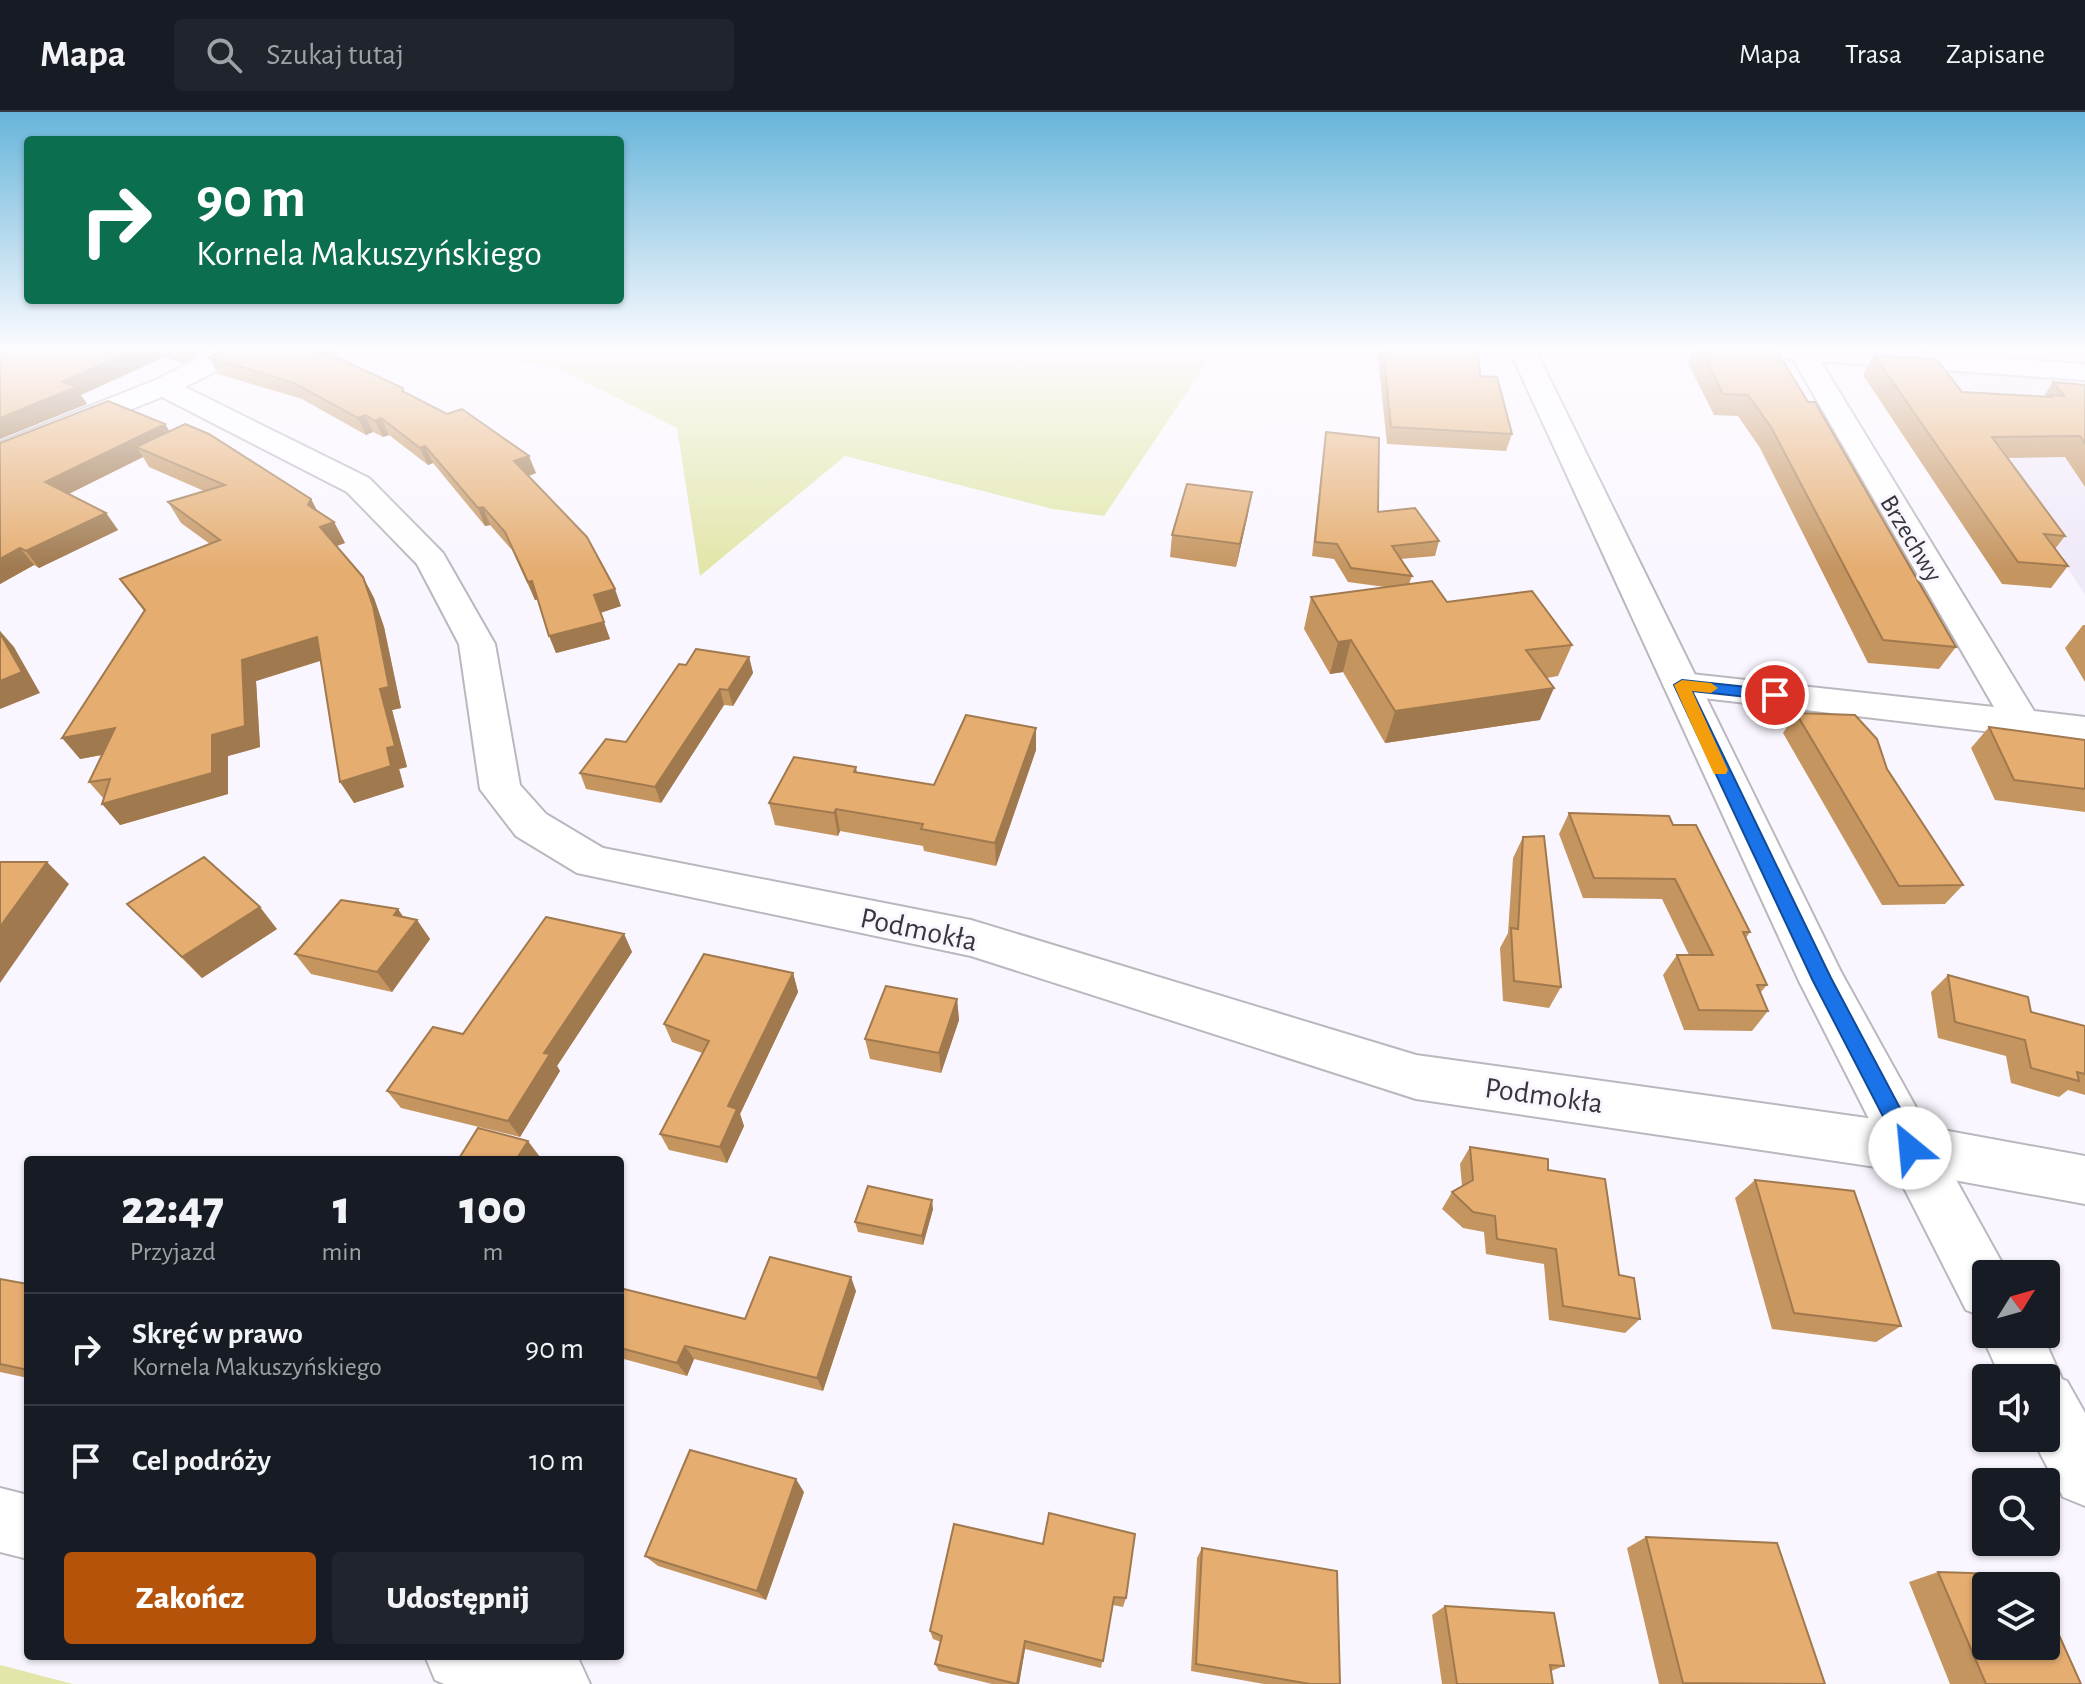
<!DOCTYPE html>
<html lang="pl">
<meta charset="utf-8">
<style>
body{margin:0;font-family:"Alegreya Sans",sans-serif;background:#20242c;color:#f1f3f6;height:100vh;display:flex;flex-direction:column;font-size:30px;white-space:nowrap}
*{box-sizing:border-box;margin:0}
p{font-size:26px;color:#9ea1a6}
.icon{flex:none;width:44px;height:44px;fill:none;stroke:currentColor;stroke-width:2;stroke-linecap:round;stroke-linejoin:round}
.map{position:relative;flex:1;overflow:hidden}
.panel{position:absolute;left:24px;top:1044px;width:600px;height:504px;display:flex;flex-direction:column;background:#171b24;border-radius:8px;box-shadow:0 2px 6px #0004}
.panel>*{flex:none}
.guide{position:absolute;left:24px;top:24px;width:600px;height:168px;border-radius:8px;box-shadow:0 2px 6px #0004;background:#0b6e4f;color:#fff;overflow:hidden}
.needle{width:52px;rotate:53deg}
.fabs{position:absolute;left:1972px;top:1148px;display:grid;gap:16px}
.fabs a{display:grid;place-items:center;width:88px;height:88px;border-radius:8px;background:#171b24;box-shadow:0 2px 6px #0004;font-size:40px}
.pin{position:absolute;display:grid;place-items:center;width:68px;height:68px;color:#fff;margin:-34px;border:4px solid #fff;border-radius:50%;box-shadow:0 2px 8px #0007}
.me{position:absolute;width:88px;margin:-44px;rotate:332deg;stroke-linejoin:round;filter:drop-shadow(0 0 6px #0008)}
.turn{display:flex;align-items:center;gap:28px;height:168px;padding:0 40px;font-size:36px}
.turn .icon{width:104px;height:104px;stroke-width:2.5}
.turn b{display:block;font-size:56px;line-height:68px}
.eta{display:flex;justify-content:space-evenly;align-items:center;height:136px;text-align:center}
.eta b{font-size:48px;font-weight:800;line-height:56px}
.button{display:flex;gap:16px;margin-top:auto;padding:16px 40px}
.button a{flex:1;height:92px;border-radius:8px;background:#b45309;color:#fff;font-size:32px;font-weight:800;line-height:92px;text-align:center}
.button a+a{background:#20242c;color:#f1f3f6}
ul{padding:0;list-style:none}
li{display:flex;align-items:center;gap:24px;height:112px;padding:0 40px;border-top:2px solid #363941}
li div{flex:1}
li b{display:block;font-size:30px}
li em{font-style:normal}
header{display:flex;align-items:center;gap:48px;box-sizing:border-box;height:112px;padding:0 40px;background:#171b24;border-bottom:2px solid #363941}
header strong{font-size:38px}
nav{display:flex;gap:44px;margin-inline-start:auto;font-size:28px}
.search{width:560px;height:72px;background:#20242c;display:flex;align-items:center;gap:20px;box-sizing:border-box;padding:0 28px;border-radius:8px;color:#9ea1a6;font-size:30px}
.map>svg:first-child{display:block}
.built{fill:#f0e9f8}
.green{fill:#e2e6a8}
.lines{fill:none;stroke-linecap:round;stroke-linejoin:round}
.minor-casing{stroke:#bab7bf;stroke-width:4}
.tertiary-casing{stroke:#bab7bf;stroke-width:4}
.minor{fill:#fff;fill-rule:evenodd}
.tertiary{fill:#fff;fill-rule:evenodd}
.wall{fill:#c59560}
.shaded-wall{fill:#a0794e}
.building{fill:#e5ad70;stroke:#a0794e;stroke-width:2}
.route{fill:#1a73e8;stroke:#114b97;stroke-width:2}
.slow{fill:#f59e0b}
.labels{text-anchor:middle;stroke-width:6;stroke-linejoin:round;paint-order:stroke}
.far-street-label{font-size:26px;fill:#38363a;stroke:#faf6ff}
.street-label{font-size:30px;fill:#38363a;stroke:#faf6ff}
</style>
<header>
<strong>Mapa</strong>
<div class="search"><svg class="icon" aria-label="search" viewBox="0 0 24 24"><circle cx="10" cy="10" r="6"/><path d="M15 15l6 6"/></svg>Szukaj tutaj</div>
<nav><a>Mapa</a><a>Trasa</a><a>Zapisane</a></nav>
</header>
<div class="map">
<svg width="2085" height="1572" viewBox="0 0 2085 1572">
<rect width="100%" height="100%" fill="#faf6ff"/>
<path class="built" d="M1942,258L2085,269V483L2062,447L2065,446L2056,437Z"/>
<path class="green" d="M496,237H1269L1206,252L1104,404L1053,397L845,344L700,464L677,316L559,257L488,244Z
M0,1553L73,1572H0Z"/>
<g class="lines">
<g class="minor-casing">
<path id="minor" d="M218,237H252L248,243L185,275L369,366L443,441L495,532L520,673L546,702L603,736L971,808L1416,943L1910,1012L2085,1044V1092L1910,1060L1416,987L971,844L577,761L516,724L480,677L459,532L417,452L347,380L162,285L0,350V330L153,269Z
M1791,237H1813L1815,240L2034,599L2085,605V631L1669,582L1663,573L1669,564L1682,561L1994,595L1789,240Z
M1971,237H1997L2004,252L2001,258H1981Z"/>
</g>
<g class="tertiary-casing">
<path id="tertiary" d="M1509,237H1535L1841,860L2006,1158L2008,1162H1986V1206L1966,1198L1799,869Z
M1747,237H1879L2085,252V268L1760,245L1751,243Z
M1986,1210V1222H2042L2062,1267L2067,1269L2085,1301V1394L2063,1385L2032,1326H2046V1266H2001L1981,1222Z
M0,1376L28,1383V1447L0,1440Z
M425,1544H571L579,1548L590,1572H444L435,1568Z"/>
</g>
<use href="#minor" class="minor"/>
<use href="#tertiary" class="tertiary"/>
</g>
<path class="wall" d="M0,237H211L183,251L164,245L81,283L87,292L0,327Z
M225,237H333L336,245L403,276L405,281L536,361L528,364L621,494L600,501L610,527L556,541L538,487L535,488L512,438L490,413L485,414L433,351L428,353L389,323L383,325L373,320L366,323L302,287L218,262L209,245Z
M1380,237H1478L1480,264L1512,322L1506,339L1387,332L1378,246Z
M1694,237H1776L1956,535L1939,557L1868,551L1760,336L1738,304L1714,303L1688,251Z
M1874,243L1962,280L2043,285L2053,270L2085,273V375L2065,345L2008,346L2065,424L2055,437L2068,454L2051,476L2002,472L1863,263Z
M170,319L311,387L317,399L334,410L345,431L336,434L363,465L374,486L384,515L401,596L392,598L407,655L399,657L404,675L354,691L320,549L256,569L260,635L228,644V682L120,713L104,687L89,670L102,643L80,647L144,499L120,467L210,432L181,411L168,390L204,379L149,355L143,345L69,382L106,401L118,418L39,456L34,453L0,472V331Z
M1326,320L1378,400L1439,429L1435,444L1400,447L1412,464L1409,472L1447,490L1572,533L1558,564L1547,566L1540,608L1385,631L1343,560L1330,562L1304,517L1311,485L1385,475L1348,470L1334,447L1312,444L1324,334Z
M1248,402L1236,455L1170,445L1172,423Z
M2083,513H2085V570L2065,536Z
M749,545L753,561L733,594L724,593L661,691L586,677L580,661Z
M1796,601L1887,657L1963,773L1945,792L1882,793L1783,621Z
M1989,615L2085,628V700L1995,688L1971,636Z
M1036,616V638L996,754L924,739L923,734L840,719L838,724L775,713L769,691L856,655L857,660L934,673Z
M1569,701L1673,713L1750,820L1746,826L1767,873L1760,881L1768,899L1752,919L1684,918L1663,863L1677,843H1689L1662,787L1583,786L1559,722Z
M1523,725L1561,875L1549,896L1503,889L1500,836L1508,821L1513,746Z
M127,792L277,817L202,866Z
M403,804L417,808L430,827L392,880L311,862L295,842Z
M624,822L632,840L557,954L560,959L520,1025L401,996L387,979L463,922Z
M793,861L798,880L740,1002L744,1014L727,1051L669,1038L660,1022L702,941L672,930L664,912Z
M1948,863L2031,900L2085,914V983L2068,978L2059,985L2011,971L2006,944L1938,926L1931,880Z
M957,887L959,908L941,961L870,947L865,927Z
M1470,1035L1548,1058L1619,1163L1640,1207L1625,1221L1549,1208L1544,1152L1486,1142L1484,1120L1463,1116L1442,1097L1452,1080L1462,1074L1460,1052Z
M1755,1068L1901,1214L1876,1230L1772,1217L1735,1086Z
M933,1097L923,1133L858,1120L855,1110Z
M0,1167L28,1172V1266L0,1260Z
M620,1176L745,1207L856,1179L823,1279L694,1247L687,1264L620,1246Z
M804,1380L766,1488L658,1454L645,1444Z
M954,1412L1126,1486L1123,1495L1113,1493L1101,1556L1025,1537L1019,1572H992L939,1559L935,1552L941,1530L933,1527L930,1519Z
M1646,1425L1825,1572H1659L1627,1436Z
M1202,1436L1340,1572H1264L1191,1559L1197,1446Z
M1938,1460L2081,1572H1950L1909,1470Z
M1445,1494L1564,1554L1551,1559L1553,1572H1442L1432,1503Z"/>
<path class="shaded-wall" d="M135,237H160L164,245L81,283L87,292L0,327V306L62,270Z
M175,237H211L183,251Z
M324,237H333L339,250L317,241Z
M365,303L373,320L366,323L358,306Z
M381,306L389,323L383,325L375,309Z
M165,312L176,329L136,335L143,345L58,387L45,370Z
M425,334L433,351L428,353L420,336Z
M529,344L536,361L521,367L514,349Z
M1252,380L1248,402L1236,455L1240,432Z
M311,387L322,408L308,393Z
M483,395L490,413L485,414L478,396Z
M106,401L118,418L39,456L26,439Z
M334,410L345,431L331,436L320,415Z
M20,436L34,453L0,472V447Z
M363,465L374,486L384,515L401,596L392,598L407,655L399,657L404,675L354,691L340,670L387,636L380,577Z
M532,469L539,487L535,488L528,470Z
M615,477L621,494L600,501L594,483Z
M604,510L610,527L556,541L549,524Z
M0,519L14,535L40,581L0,597Z
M317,525L329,546L256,569L260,635L228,644V682L120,713L102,692L212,623L242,548Z
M1351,528L1343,560L1330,562L1338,530Z
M749,545L753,561L733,594L728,578Z
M1554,576L1540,608L1385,631L1395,599Z
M720,577L724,593L661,691L655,675Z
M115,616L132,637L80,647L62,626Z
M1036,616V638L996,754L995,731Z
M836,697L840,719L838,724L834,701Z
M47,750L69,772L0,871V815Z
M260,795L277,817L202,866L182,845Z
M398,797L411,816L417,808L430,827L392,880L377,860L394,803Z
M624,822L632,840L557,954L560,959L520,1025L508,1009L544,941Z
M793,861L798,880L740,1002L744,1014L727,1051L720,1035L728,994Z
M957,887L959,908L941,961L939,941Z
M528,1029L540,1045L538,1048H516Z
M932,1088L933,1097L923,1133L922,1124Z
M851,1165L856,1179L823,1279L817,1266Z
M685,1234L694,1247L687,1264L677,1251Z
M796,1367L804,1380L766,1488L757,1479Z
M1025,1529V1537L1019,1572H1017Z"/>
<path class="building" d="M0,237H135L62,270L76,275L0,306Z
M225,237H324L317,241L325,244L327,241L403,276L402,279L447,302L462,297L529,344L514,349L587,425L615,477L594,483L604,510L549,524L532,469L528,470L505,420L483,395L478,396L425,334L420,336L381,306L375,309L365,303L358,306L294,271L209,245Z
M1383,237H1478L1480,264L1497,265L1512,322L1391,315Z
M1701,237H1776L1808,290H1815L1956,535L1883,528L1771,315L1748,283L1723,282Z
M1874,243L1936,247L1962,280L2052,285L2050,283L2064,284L2053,270L2085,273V331L2080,324L1992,325L2065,424L2044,422L2068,454L2018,450Z
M108,289L165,312L45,370L106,401L26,439L20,436L0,447V331Z
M185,312L209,322L311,387L308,393L334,410L320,415L363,465L373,494L389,575L380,577L395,634L387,636L391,654L340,670L317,525L242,548L245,614L212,623V661L102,692L110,667L89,670L115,616L62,626L145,498L120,467L220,428L168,390L225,373L136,335Z
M1326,320L1379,326L1378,400L1415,396L1439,429L1392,434L1412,464L1351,456L1337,432L1315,430Z
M1187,372L1252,380L1240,432L1172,423Z
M1432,469L1447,490L1532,479L1572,533L1526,538L1554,576L1395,599L1351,528L1338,530L1311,485Z
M0,521L22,560L0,569Z
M696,537L749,545L728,578L720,577L655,675L580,661L606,627L626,630L679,552L686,553Z
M1796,601L1855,603L1877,627L1887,657L1963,773L1899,774Z
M966,603L1036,616L995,731L921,717L923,712L836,697L834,701L769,691L794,645L856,655L854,660L934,673Z
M1989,615L2085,628V677L2014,668Z
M1569,701L1669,704L1673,713H1696L1750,820H1743L1767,873H1757L1768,899L1699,898L1677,843H1713L1675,767L1594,766Z
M1544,724L1561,875L1514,869L1511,816L1518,817L1523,725Z
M204,745L260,795L182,845L127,792Z
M0,750H47L0,815Z
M341,788L398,797L394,803L417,808L377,860L295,842Z
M546,805L624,822L544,941L550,942L508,1009L387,979L433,915L463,922Z
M704,842L793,861L728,994L737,997L720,1035L660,1022L709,929L664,912Z
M1948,863L2028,885L2031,900L2085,914V962L2077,960L2079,969L2031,956L2025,928L1955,910Z
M886,874L957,887L939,941L865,927Z
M478,1016L528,1029L516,1048H458Z
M1470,1035L1548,1047V1058L1605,1067L1619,1163L1634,1166L1640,1207L1563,1194L1556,1137L1497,1127L1495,1104L1473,1100L1452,1080L1473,1068Z
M1755,1068L1854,1079L1901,1214L1794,1201Z
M868,1074L932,1088L922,1124L855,1110Z
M770,1145L851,1165L817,1266L685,1234L677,1251L620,1236V1176L745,1207Z
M0,1167L28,1172V1258L0,1252Z
M690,1338L796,1367L757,1479L645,1444Z
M1049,1401L1135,1422L1126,1486L1114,1485L1103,1549L1025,1529L1017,1572L935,1552L942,1524L930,1519L954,1412L1043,1432Z
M1646,1425L1777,1431L1825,1572L1683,1571Z
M1202,1436L1337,1459L1340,1572H1310L1196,1552Z
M1938,1460L2032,1463L2037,1474H1986V1534H2046V1494L2081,1572H1986Z
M1445,1494L1554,1501L1564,1554L1550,1553L1553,1572H1457Z"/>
<linearGradient id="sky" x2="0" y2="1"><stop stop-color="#67b5da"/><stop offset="0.52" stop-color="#fdfbff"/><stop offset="1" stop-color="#fdfbff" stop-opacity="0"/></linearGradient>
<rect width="2085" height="457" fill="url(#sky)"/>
<path class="route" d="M1682,568L1775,578L1782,583L1775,588L1692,579L1831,866L1918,1030L1921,1036L1918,1043L1910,1046L1903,1043L1813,869L1674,573Z"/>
<path class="slow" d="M1682,568L1711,571L1718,576L1711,581L1692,579L1728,658L1726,662H1714L1712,658L1674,573Z"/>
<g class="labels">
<g class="far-street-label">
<text transform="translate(1912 426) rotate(59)" y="9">Brzechwy</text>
</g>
<g class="street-label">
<text transform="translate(919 817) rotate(12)" y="10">Podmokła</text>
<text transform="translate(1544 983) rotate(8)" y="10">Podmokła</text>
</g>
</g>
</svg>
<div class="fabs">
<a><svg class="needle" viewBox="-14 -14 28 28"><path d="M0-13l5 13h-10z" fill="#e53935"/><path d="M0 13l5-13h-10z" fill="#9ea1a6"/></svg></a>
<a><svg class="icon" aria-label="sound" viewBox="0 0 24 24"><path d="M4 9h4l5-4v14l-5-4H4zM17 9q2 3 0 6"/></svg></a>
<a><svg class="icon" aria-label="search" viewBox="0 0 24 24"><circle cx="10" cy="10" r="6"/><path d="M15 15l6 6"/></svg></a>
<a><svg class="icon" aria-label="layers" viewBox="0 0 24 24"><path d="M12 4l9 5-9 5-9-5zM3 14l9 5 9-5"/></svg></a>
</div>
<div class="pin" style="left:1775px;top:583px;background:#d93025"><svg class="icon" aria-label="arrive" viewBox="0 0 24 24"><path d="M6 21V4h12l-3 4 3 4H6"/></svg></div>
<svg class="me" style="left:1910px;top:1036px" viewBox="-20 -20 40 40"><circle r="19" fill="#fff"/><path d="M0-13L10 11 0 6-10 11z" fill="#1a73e8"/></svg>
<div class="guide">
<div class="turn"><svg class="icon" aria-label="right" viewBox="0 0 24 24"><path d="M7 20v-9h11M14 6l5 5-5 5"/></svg><div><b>90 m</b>Kornela Makuszyńskiego</div></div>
</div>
<section class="panel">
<div class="eta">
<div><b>22:47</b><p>Przyjazd</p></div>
<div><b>1</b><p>min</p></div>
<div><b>100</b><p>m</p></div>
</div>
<ul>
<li><svg class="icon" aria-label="right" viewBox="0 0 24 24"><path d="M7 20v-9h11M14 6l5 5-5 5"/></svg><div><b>Skręć w prawo</b><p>Kornela Makuszyńskiego</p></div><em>90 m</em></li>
<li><svg class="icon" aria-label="arrive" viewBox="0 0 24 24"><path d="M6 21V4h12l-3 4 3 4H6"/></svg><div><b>Cel podróży</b></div><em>10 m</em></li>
</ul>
<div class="button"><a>Zakończ</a><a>Udostępnij</a></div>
</section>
</div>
